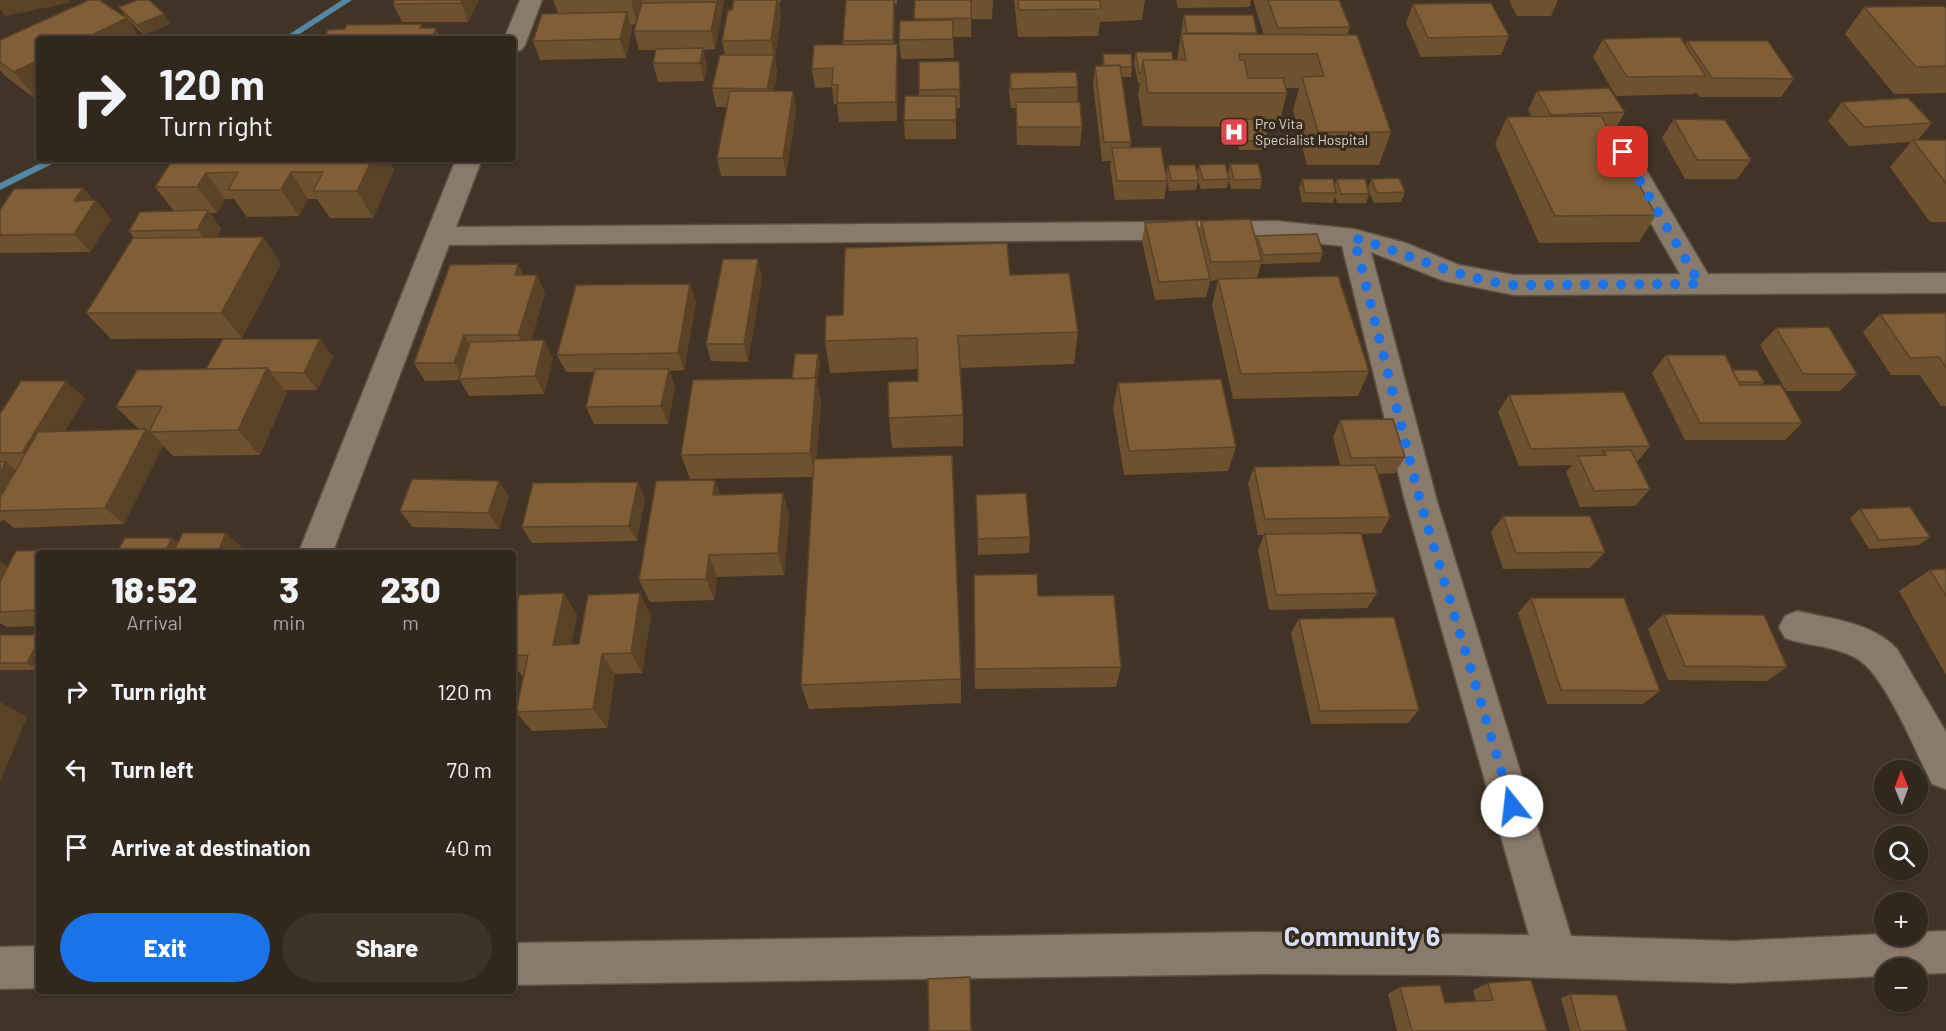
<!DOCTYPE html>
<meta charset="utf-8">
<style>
body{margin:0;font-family:Barlow,sans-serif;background:#3d3329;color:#f1f3f6;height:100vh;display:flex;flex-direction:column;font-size:22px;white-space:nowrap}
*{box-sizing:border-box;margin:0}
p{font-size:20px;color:#a8a5a3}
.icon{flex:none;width:33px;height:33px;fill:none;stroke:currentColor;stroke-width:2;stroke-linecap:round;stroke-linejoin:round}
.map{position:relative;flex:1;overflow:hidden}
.panel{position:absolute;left:36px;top:550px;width:480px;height:444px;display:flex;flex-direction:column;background:#31271c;border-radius:6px;box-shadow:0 2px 4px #0004,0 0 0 2px #4c443b}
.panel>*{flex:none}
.top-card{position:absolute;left:36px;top:36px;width:480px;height:126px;border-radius:6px;box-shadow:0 2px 4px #0004,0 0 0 2px #4c443b;background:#31271c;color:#f1f3f6;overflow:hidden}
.needle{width:39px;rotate:359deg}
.buttons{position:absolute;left:1874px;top:760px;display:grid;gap:12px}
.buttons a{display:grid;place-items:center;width:54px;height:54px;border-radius:50%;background:#31271c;box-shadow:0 2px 4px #0004,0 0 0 2px #4c443b;font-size:30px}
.pin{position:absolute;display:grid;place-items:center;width:51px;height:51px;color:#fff;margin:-26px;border-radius:12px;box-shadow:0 3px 9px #0006}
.me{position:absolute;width:66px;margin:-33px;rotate:344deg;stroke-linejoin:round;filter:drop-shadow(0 0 4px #0008)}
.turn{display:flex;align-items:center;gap:21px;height:126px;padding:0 24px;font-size:27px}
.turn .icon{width:78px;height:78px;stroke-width:2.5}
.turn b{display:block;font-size:42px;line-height:51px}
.eta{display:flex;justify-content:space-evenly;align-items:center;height:102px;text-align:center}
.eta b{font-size:36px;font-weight:800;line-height:42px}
.primary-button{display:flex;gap:12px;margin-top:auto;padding:12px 24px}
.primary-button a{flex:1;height:69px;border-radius:36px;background:#1a73e8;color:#fff;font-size:24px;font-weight:800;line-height:69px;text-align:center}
.primary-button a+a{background:#3d3329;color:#f1f3f6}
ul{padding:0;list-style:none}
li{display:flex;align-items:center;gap:18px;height:78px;padding:0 24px}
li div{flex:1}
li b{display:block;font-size:22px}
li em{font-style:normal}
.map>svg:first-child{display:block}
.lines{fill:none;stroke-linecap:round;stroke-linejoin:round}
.stream{fill:#5387a3;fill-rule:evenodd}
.minor-casing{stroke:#5a5043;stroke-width:3}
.minor{fill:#897a6a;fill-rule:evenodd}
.wall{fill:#6e512f}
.shaded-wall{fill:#5a4226}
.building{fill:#805e37;stroke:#5a4226;stroke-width:1.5}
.route{stroke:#1a73e8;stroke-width:10;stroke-dasharray:0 18}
.labels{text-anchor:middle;stroke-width:6;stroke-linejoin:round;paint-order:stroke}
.far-poi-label{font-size:14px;fill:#dcd4cb;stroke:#362a1c;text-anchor:start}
.near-district-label{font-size:27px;font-weight:bold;fill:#dadffc;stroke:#362a1c}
</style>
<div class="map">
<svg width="1946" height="1031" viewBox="0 0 1946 1031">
<rect width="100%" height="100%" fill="#413426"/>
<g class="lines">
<path class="stream" d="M342,0H352L292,39H282Z
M49,159H62L0,190V183Z"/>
<g class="minor-casing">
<path id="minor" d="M520,0H542L525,45L521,50L513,52V39H504Z
M1623,144L1632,146L1708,274L1946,273V293L1514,295L1444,281L1371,252L1437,501L1571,936L1734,941L1884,934V936H1917V932L1946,931V973L1917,974V969H1884V976L1734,983L1451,975L1258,974L513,985V943L1258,932L1529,935L1405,501L1342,246L1277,239L449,245L332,554H298L456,159H482L456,227L1277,221L1354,229L1406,243L1459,265L1514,275L1680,274L1610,152L1614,146Z
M1797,611C1831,619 1872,622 1897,649L1946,732V789L1932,784C1916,753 1885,674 1856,658C1835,646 1807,646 1785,638L1779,627L1785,616Z
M39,946V988L0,989V947Z"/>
</g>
<use href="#minor" class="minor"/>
</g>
<path class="wall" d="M479,0L468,22H402L393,4Z
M553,0H724L715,49L703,50L707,67L704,81L658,82L653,63L656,50H639L634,31L636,24L630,25L632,30L626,58L540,60L533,41L558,13Z
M733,0H780V3H779L781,15L775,57L777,74L774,91H793L796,110L786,176H721L717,158L727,107H716L712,88L725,55L722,41L732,10Z
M846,0H897V4H894L895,17L894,44H897L898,62L897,121L839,122L837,104H834L832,87L815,88L812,69L843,44Z
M915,0H993L992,19H971V37H953L954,58L901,59L899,40L914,20Z
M1014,0H1145L1142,20L1100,22L1098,36L1018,37Z
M1176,0H1251L1250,7L1178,8Z
M1253,0H1339L1350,27L1347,35L1391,132L1379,165H1307L1293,110L1299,88H1286L1287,93L1278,127H1264L1268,141L1265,150H1239L1235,127L1143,126L1138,94L1140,83H1138L1134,62L1136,52L1177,60L1184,15L1257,33V35H1264Z
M1509,0H1558L1551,16H1517Z
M1413,4L1509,36L1501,55L1421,57L1406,23Z
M119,7L170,24L144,35L127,19L39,39V97L36,99L5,76L0,70V40L126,17Z
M1864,7L1946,8V93L1894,94L1845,34Z
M1603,39L1685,45L1687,41L1794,79L1781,97H1700L1696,92L1694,94L1616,96L1593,57Z
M1103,54L1132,67L1131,77H1122L1131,142L1130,148L1167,181L1164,199L1115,200L1110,166L1111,161H1102L1093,84L1095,66H1102Z
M959,61L960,108H956V139H905L904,120L919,96V62Z
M1010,73L1078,87L1077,102L1082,127L1080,146L1017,145L1016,108H1011L1009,92Z
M1537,91L1625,112L1614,131H1610L1656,215L1639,242L1539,243L1495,144L1507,117H1532L1528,110Z
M1842,102L1932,123L1918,140H1946V222H1930L1890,167L1911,142L1849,146L1828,121Z
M1674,119L1751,160L1737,179H1685L1662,138Z
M173,159H388L394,170L373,218H330L317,199H308L299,216L247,217L234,199H225L217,213H210L221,229L217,238L263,237L281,264L242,338L111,339L86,313L134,238L129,231L174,211L155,187Z
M1230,164L1262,179L1260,189H1231L1229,180L1227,188L1201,189L1198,181L1196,190L1169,191L1166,175L1168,165L1197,174L1199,165L1228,173Z
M1302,179L1334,186L1337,179L1368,189L1371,179L1405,192L1401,202L1374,203L1368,190L1369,194L1366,203H1337L1335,196L1333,203L1302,202L1299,188Z
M93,200L111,219L90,252L0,253V210Z
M1201,221L1256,239L1257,236L1323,253L1320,262L1261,264L1257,278L1369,371L1358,396L1233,399L1212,305L1218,280L1210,281L1206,297L1155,300L1142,241L1145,223L1198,232Z
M523,275L545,293L531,340L553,358L544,394L469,396L460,380L425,381L414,363Z
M1010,275L1078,332L1074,364L960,368L963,415V446L892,448L889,418L918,381V369L830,373L825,341L843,315Z
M762,277L748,362L711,361L706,344Z
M690,284L696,302L684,370L669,371L675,387L668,424H594L586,407L595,372H566L557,355Z
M1946,313V406H1941L1920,375H1891L1863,332L1880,314Z
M1776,328L1857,374L1840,391H1786L1760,345Z
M320,339L333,357L317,390H285L287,393L260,455L173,456L149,431H147L163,446L124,524L14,528L3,519L0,523V414L85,398L64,432L140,430L116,407L206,369Z
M818,354L820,364L817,384L821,403L816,459L961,679V703L809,709L801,685L813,477L690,479L681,455L792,379Z
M1666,355L1732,370L1764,382L1761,385L1802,423L1785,440H1685L1652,373Z
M1118,383L1236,447L1228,471L1124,475L1113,408Z
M1509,395L1650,446L1637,462L1650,489L1635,506L1580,507L1566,472L1572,465L1519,466L1498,412Z
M1340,420L1405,457L1395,473L1378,474L1390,517L1381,533L1361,534L1377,593L1367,608L1269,610L1258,550L1264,535H1258L1248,483L1254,467L1340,465L1333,437Z
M499,481L509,497L499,529L412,527L400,511Z
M783,493L789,516L784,575L717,577L714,600L650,602L639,580L720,494Z
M976,495L1030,537L1029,553L978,555Z
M645,499L637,541L532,543L522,527Z
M1860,509L1930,537L1919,545L1869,549L1850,518Z
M1503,516L1605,552L1590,568L1503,569L1491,532Z
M183,533H226L243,549L241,554H39V626L7,627L0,623V561L8,567L16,551L112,548L117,552L125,538H172L178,543Z
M1946,569V675L1899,591L1930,570Z
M974,575L1038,596L1121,667L1116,687L975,689Z
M1531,598L1660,691L1643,704H1547L1518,613Z
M1664,614L1787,667L1767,681L1668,680L1648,629Z
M577,615L571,644H579L651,615L642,673L615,674L607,728L532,731L516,712L523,676H522L513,665V623Z
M1299,619L1419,710L1408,723L1311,724L1291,633Z
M0,635L39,670H0Z
M1488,983L1547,1031H1397L1388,994L1400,987L1445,1003L1476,1001L1473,990Z
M1570,994L1627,1031H1570L1561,998Z"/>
<path class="shaded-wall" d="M0,0H70L69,3L5,16L0,9Z
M462,0H479L468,22L461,3Z
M631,0H643H641L642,4L637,24Z
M717,0H724L721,18Z
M777,0H778L781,15L775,57L777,74L771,108L767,89L774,57L771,40Z
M894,0L895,17L894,59L893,40Z
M717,2L721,21L715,49L711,31Z
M627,12L632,30L626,58L620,39Z
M164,14L170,24L144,35L137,25Z
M127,18L141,39H84Z
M436,28L441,39H432Z
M897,44L898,62L897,121L896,102Z
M703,48L707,67L704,81L700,63Z
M39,60V97L36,99L14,72Z
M793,91L796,110L786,176L783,158Z
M372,159H388L394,170L373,218L357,191Z
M291,172L308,199L299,216L281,190Z
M206,173L225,199L217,213L197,187Z
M83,188L95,202L96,200L111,219L90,252L74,234V201Z
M208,210L221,229L211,248L197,230Z
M263,237L281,264L242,338L221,313Z
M758,259L762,277L748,362L744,344Z
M518,264L527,282L515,275Z
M537,275L545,293L527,353L518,335Z
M690,284L696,302L684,370L678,353Z
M464,335L474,353L464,379L454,363Z
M320,339L333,357L317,390L304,373Z
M544,340L553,358L544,394L535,376Z
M818,354L820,364L817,384L821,403L815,477L810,453L814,391Z
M267,368L287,393L260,455L238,430Z
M669,369L675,387L668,424L661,406Z
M66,381L85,398L42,469L22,453Z
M146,429L163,446L124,524L105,508Z
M6,462L27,478L0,511V472Z
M715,480L723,504L713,495Z
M499,481L509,497L499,529L488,513Z
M638,482L645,499L637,541L629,526Z
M783,493L789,516L784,575L778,553Z
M226,533L243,549L241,554H217Z
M172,538L190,554H164Z
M112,548L118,554H109Z
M709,555L717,577L714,600L706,579Z
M0,561L19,575L0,609Z
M564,593L577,615L567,665L553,645Z
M640,593L651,615L642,673L631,653Z
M39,640V670L27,663Z
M602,654L615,674L607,728L593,709Z
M0,702L27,717L0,782Z"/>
<path class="building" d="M89,0H99L127,18L84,39H39V60L14,72L0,62V40Z
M138,0H149L164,14L137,25L119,7Z
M395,0H462L461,3L393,4Z
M734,0H777L771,40L722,41L728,10H732Z
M846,0H894L893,40L843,41Z
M915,0H971V18L914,19Z
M1018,0H1100L1101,9L1019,10Z
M1268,0H1339L1350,27L1278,28Z
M717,2L711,31H634L642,3Z
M1491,3L1509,36L1428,38L1413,4Z
M1944,6L1946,8V66L1916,67L1864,7Z
M627,12L620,39L533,41L542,14Z
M1184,15H1253L1257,33H1187Z
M953,20V39L899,40L900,21Z
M422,24L420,28H436L432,39H323L328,30L345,29L347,25Z
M1181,34L1357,35L1391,132H1318L1302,77L1324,76L1317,54H1239L1240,60H1244L1248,78H1283L1287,93H1148L1143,60H1186Z
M1680,37L1706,76L1627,77L1603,39Z
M1687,41H1768L1794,79L1712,78Z
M897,44L896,102L837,103L838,85H832L833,68L812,69L814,45Z
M703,48L700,63H653L656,49Z
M1136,52H1172L1173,60H1143L1141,73H1139Z
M1103,54H1131L1132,67H1120V65L1104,66Z
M720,55H774L767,89L712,88Z
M959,61L960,89L919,90V62Z
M1120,65L1131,142H1104L1095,66Z
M1076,72L1078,87L1011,89L1010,73Z
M1609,88L1625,112L1551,115L1537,91Z
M730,91H793L783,158H717Z
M905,96H956V120H904Z
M1908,98L1932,123L1864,127L1842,102Z
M1016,102H1080L1082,127H1017Z
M1601,116L1656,215L1555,216L1507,117Z
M1237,119H1263L1268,141H1242Z
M1674,119L1725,120L1751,160H1697Z
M1913,140H1946V183Z
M1161,147L1167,181H1117L1112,148Z
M173,159H372L357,191H313L323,172H291L281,190H228L238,172L206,173L197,187H155Z
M1225,164L1229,179L1203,180L1199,165Z
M1230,164H1258L1262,179L1234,180Z
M1168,165H1195L1199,180L1171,181Z
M1399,178L1405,192L1377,193L1371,179Z
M1302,179H1333L1336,193H1305Z
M1337,179H1365L1369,194H1341Z
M83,188L74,201L96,200L74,234L0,235V210L14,189Z
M208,210L197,230L129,231L140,212Z
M1250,219L1262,261L1211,262L1201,221Z
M1196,220L1210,279L1159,282L1145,223Z
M1317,234L1323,253L1263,255L1257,236Z
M263,237L221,313H86L133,238Z
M1007,243L1010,275L1069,273L1078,332L958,336L963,415L889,418L888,382L918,381L917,338L825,341L826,316L843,315L845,248Z
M723,259H758L744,344H706Z
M518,264L515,275H537L518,335H464L454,363H414L450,265Z
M1338,276L1369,371L1241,374L1218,279Z
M690,284L678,353L557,355L576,285Z
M1946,313V367L1939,357L1910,358L1880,314Z
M1829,327L1857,374H1803L1776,328Z
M223,339H320L304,373L271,372L267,368L206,369Z
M544,340L535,376L459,379L470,342Z
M795,354H818L815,378L792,379Z
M1666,355H1725L1740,385H1781L1802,423H1700Z
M267,368L238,430L149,432L162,406L116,407L137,370Z
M595,369H669L661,406L586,407Z
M1732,370H1757L1764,382H1739Z
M816,378L810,453L681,455L693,380Z
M1221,379L1236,447L1129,451L1118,383Z
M21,381H66L22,453H0V414Z
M1624,392L1650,446L1531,449L1509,395Z
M1393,419L1405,457L1351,458L1340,420Z
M146,429L105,508L0,511V498L38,432Z
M1631,450L1650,489L1594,491L1578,456L1606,455L1603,451Z
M952,455L961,679L801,685L814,459Z
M0,462H6L0,472Z
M1375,465L1390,517L1265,519L1254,467Z
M412,479L499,481L488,513L400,511Z
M715,480L713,495L783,493L778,553L709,555L706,579L639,580L656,481Z
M638,482L629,526L522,527L533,483Z
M1026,493L1030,537L978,539L976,495Z
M1910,507L1930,537L1879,540L1860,509Z
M1503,516H1590L1605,552L1516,553Z
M183,533H226L217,554H172Z
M1361,533L1377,593L1276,595L1265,534Z
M125,538H172L164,554H116Z
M112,548L109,554H39V610L0,612V582L16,551Z
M1946,569V596L1930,570Z
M1037,574L1038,596L1114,595L1121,667L975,669L974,575Z
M564,593L553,645L579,644L588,595L640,593L631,653L602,654L593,709L516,712L528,655L513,656V623L519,595Z
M1531,598H1624L1660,691L1561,690Z
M1664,614L1764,615L1787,667L1685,666Z
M1394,617L1419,710L1320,711L1299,619Z
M0,635H39V640L27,663H0Z
M970,977L971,1031H929L928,979Z
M1531,980L1547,1031H1412L1400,987L1440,985L1445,1003L1493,1000L1488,983Z
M1570,994L1617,995L1627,1031H1580Z"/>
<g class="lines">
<path class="route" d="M1512,806L1420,501L1354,238C1408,253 1457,279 1514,285L1700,284L1623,152"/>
</g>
<defs>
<g id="hospital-square" transform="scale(1.5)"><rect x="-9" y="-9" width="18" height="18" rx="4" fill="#e0444e" stroke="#362a1c"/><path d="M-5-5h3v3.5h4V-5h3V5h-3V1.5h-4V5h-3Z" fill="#fff"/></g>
</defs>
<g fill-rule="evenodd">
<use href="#hospital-square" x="1234" y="132"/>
</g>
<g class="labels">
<g class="far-poi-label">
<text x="1255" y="129">Pro Vita<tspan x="1255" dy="16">Specialist Hospital</tspan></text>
</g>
<g class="near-district-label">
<text x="1362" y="946">Community 6</text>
</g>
</g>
</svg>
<div class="buttons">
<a><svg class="needle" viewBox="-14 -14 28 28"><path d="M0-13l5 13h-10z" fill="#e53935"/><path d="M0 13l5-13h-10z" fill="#a8a5a3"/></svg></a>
<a><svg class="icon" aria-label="search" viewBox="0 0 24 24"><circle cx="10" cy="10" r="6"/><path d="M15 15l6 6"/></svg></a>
<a>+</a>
<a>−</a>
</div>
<div class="pin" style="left:1623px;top:152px;background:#d93025"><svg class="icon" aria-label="arrive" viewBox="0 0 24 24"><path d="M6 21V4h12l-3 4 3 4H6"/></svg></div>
<svg class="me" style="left:1512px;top:806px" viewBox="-20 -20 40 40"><circle r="19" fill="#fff"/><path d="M0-13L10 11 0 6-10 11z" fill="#1a73e8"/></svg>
<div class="top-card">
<div class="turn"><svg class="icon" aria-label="right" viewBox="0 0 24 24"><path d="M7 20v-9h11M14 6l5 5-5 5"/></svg><div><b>120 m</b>Turn right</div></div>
</div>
<section class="panel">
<div class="eta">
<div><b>18:52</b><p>Arrival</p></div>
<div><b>3</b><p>min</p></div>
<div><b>230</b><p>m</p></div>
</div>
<ul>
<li><svg class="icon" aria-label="right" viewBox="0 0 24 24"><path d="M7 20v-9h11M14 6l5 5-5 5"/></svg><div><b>Turn right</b></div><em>120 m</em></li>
<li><svg class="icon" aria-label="left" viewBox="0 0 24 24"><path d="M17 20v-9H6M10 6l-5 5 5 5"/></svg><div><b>Turn left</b></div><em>70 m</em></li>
<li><svg class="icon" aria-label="arrive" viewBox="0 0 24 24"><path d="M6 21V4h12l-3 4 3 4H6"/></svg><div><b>Arrive at destination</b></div><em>40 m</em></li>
</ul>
<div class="primary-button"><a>Exit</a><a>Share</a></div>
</section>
</div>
